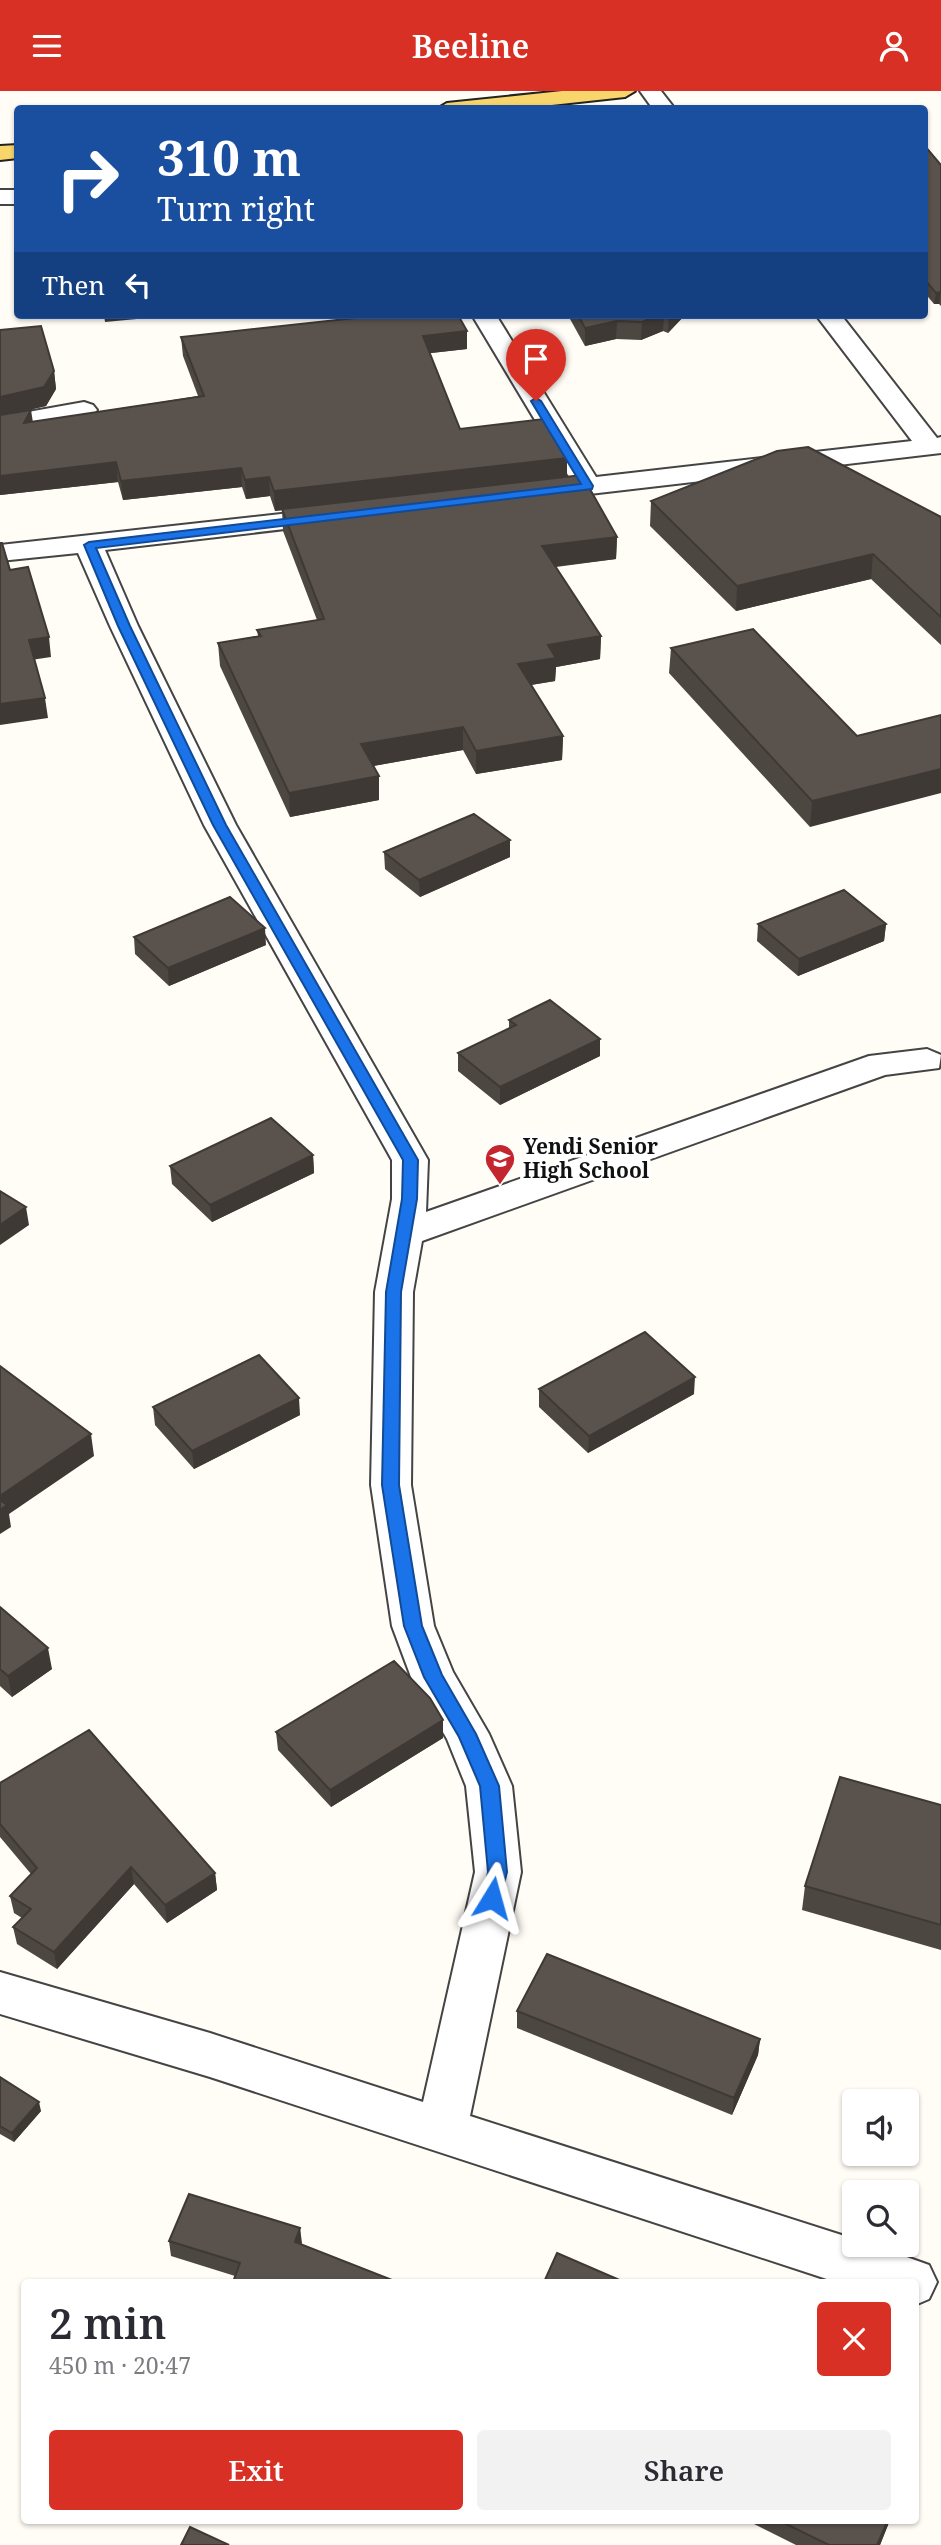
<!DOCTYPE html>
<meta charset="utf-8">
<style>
body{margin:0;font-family:"Noto Serif",serif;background:#f2f2f3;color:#2b2b33;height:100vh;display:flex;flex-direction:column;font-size:26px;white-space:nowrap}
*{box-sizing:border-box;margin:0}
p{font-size:23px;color:#7c7c81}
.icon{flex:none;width:38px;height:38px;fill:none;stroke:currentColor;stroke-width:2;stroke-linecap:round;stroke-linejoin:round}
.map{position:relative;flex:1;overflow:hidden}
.panel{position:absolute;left:21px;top:2188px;width:898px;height:245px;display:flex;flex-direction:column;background:#fff;border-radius:7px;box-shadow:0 2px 5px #0004}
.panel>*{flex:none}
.top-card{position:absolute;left:14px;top:14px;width:914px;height:214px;border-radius:7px;box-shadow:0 2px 5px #0004;background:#1a4fa0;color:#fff;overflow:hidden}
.controls{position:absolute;left:842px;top:1998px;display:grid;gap:14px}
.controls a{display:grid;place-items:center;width:77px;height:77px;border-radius:7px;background:#fff;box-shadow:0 2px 5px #0004;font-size:35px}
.pin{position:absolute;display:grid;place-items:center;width:60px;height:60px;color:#fff;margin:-72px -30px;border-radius:50% 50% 50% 0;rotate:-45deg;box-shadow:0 0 7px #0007}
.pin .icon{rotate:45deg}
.me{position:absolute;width:77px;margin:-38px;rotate:8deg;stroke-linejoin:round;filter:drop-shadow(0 0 5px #0008)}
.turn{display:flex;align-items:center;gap:24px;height:147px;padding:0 28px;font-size:32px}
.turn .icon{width:91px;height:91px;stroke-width:2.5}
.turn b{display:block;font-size:49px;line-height:60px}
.then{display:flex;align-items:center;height:66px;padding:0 28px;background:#0003;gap:14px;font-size:26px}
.round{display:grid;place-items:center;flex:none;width:74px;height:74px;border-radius:7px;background:#f2f2f3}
.overview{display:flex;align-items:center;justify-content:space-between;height:119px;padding:0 28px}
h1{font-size:42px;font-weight:600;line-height:52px}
.primary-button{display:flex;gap:14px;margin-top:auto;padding:14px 28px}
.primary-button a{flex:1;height:80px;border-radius:7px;background:#d93025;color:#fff;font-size:28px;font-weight:600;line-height:80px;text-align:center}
.primary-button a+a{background:#f2f2f3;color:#2b2b33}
header{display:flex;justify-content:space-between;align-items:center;height:91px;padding:0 28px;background:#d93025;color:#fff;font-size:32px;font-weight:600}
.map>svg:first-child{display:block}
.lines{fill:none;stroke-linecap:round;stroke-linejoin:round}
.minor-casing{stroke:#444;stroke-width:4}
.major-casing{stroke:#222;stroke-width:4}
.minor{fill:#fff;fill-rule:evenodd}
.major{fill:#f9d66b;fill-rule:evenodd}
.wall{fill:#4d4742}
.shaded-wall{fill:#3f3936}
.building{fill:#5a524d;stroke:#3f3936;stroke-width:2}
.route{fill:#1a73e8;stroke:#114b97;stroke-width:2}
.labels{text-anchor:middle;stroke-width:7;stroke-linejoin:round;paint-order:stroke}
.poi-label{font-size:21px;font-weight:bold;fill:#111;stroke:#fff;text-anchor:start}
</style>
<header><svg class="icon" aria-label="menu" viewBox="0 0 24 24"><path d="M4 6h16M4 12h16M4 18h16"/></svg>Beeline<svg class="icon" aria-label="person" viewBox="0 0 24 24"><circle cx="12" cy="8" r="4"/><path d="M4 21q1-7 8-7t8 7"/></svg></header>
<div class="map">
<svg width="941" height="2454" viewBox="0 0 941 2454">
<rect width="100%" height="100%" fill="#fffdf5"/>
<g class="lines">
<g class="minor-casing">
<path id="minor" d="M640,0H661L675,18H653Z
M0,99H18V113H0Z
M472,224H496L596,386L912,350L816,224H841L937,347L941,346V362L538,409L529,407L525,401L529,395L571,389Z
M84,311L93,314L97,319L93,324L0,342V326Z
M335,417L345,419L349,425L345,431L105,459L138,535L236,734L428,1069L426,1121L869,965L927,958L941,964L939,977L885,984L422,1150L413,1201L411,1394L434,1535L453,1581L489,1643L512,1695L521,1781L470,2025L854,2148V2154H873L929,2174L937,2191L929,2208L915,2214V2191H836L210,1986L0,1923V1881L210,1942L423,2011L475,1781L466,1695L447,1648L411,1586L392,1535L371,1394L375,1201L392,1108V1069L204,734L110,535L78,462L0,470V454Z"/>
</g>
<g class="major-casing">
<path id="major" d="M562,0H635L625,6L515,18H437L447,12Z
M18,54V67L0,69V55Z"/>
</g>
<use href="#minor" class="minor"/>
<use href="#major" class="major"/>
</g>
<path class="wall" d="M924,54L941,74V215L939,213H934L924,201Z
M375,224H458L467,258L430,262L460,338L567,386L617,446L616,468L556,476L601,545L600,568L556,576L555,590L531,594L563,645L562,669L476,683L463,659L373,675L379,709L290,726L220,575L218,552L258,545L257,539L317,529L283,440L282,419L275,420L270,405L246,408L242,396L123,409L118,391L0,404V239L54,280L56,298L46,315L17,322L33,331L198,305L183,265L181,246L376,226Z
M569,224H685L668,242L663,240L641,249L616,248L585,255L570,228Z
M651,410L941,426V554L871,488L736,520L650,435Z
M671,557L857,645L810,736L669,582Z
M384,761L510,766L420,806L385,778Z
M758,833H886L884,850L798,885L757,850Z
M134,846L266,854L169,895L135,863Z
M509,929L600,965L500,1014L458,980V962L509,938Z
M313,1064L314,1082L212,1131L172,1093L170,1075Z
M539,1298L694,1303L588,1362L539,1316Z
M153,1316L300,1324L194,1378L155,1334Z
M0,1516L52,1578L12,1606L0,1595Z
M443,1629V1647L331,1716L278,1659L276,1641Z
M0,1692L215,1782L217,1799L167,1832L134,1793L57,1878L17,1853L13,1836L22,1827L14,1822L10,1805L31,1783L0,1746Z
M941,1714V1859L802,1819L805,1795Z
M517,1920L760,1948L758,1964L732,2024L517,1937Z
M0,1986L41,2020L14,2051L0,2043Z
M300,2137L301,2153L235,2185L171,2165L169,2150Z
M746,2429H890L880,2454H796Z"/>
<path class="shaded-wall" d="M941,201L939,213H934L936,202Z
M104,224H168L169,225L105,231Z
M659,224H664L663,240L641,249L642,231Z
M669,224H685L668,242Z
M617,230L616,248L585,255V237Z
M467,240V258L423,263V245Z
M54,280L56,298L46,315L0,325V306Z
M31,319L34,338L24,332Z
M567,367V386L275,420L274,400Z
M116,371L118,391L0,404V385Z
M241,377L242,396L123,409L121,390Z
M269,386L270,405L246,408L245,389Z
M617,446L616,468L542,477V455Z
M873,463L871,488L736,520L737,495Z
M601,545L600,568L556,576L555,590L518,596V573L548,554Z
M49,546L51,566L31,569L29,549Z
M45,607L48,627L0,634V613Z
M463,636V659L362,677L361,653Z
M563,645L562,669L476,683V660Z
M941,678V702L810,736L812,710Z
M379,685V709L290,726L289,702Z
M510,749V766L420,806L419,789Z
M886,833L884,850L798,885L799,868Z
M265,837L266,854L169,895L168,877Z
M600,948V965L500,1014V996Z
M313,1064L314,1082L212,1131L210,1114Z
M26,1116L29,1134L0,1154V1134Z
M695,1286L694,1303L588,1362L589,1345Z
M299,1307L300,1324L194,1378L192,1360Z
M91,1343L94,1365L9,1423L11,1436L0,1443V1405Z
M48,1557L52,1578L12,1606L8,1585Z
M443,1629V1647L331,1716L330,1699Z
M131,1776L134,1793L57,1878L54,1861Z
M215,1782L217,1799L167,1832L165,1814Z
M760,1948L758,1964L732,2024L734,2007Z
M39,2011L41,2020L14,2051L12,2042Z
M300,2137L302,2152L296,2166L295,2151Z
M888,2429H890L880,2454H877Z"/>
<path class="building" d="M924,54L941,74V201L936,202L924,188Z
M383,224H458L467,240L423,245L460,338L544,328L567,367L274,400L269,386L245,389L241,377L121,390L116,371L0,385V324L31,319L24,332L204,305L181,246Z
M578,224H659L642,231L617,230L585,237Z
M41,235L54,280L44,296L0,306V239Z
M808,356L941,426V526L873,463L737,495L651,410L777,360Z
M582,384L617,446L542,455L601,545L548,554L556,567L518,573L563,645L476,660L463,636L361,653L379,685L289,702L218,552L261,545L257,539L324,528L282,418Z
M0,452H2L10,479L28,476L49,546L29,549L45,607L0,613Z
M753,538L857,645L941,624V678L812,710L671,557Z
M474,723L510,749L419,789L384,761Z
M844,799L886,833L799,868L758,833Z
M230,806L265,837L168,877L134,846Z
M550,909L600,948L500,996L458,962L516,934L509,929Z
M271,1027L313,1064L210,1114L170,1075Z
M0,1100L26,1116L0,1134Z
M645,1241L695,1286L589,1345L539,1298Z
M259,1264L299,1307L192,1360L153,1316Z
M0,1275L91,1343L0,1405Z
M0,1409L7,1414L0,1419Z
M0,1516L48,1557L8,1585L0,1578Z
M394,1570L430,1607L443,1629L330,1699L276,1641Z
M89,1639L215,1782L165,1814L131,1776L54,1861L13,1836L31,1818L10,1805L37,1777L0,1733V1692Z
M840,1686L941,1714V1834L805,1795Z
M547,1863L760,1948L734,2007L517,1920Z
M0,1986L39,2011L12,2042L0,2035Z
M189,2103L300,2137L295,2151L397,2191H233L240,2172L169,2150Z
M557,2162L624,2191H544Z
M778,2429H888L877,2454H829Z
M190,2436L229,2454H181Z"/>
<path class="route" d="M536,307L541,310L593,395L592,398L96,457L130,535L226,734L418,1069L417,1108L401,1201L399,1394L422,1535L442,1584L476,1643L499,1695L507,1781L499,1813H485L483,1807L488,1781L480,1695L459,1646L424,1586L404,1535L382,1394L386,1201L402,1108L403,1069L213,734L118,535L84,454L89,451L581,393L531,310Z"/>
<defs>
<g id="school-pin" transform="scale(1.575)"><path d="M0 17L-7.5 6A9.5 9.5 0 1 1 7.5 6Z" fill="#c4262e" stroke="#fff"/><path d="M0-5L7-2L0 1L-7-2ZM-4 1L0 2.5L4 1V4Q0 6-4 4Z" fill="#fff"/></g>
</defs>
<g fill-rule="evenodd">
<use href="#school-pin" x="500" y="1068"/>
</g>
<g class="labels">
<g class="poi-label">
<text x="523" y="1063">Yendi Senior<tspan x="523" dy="24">High School</tspan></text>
</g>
</g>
</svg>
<div class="controls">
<a><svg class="icon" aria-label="sound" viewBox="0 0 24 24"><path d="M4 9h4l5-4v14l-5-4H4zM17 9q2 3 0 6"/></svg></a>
<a><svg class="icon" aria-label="search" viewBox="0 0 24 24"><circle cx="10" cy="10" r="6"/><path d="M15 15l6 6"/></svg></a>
</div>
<div class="pin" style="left:536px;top:310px;background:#d93025"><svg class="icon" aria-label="arrive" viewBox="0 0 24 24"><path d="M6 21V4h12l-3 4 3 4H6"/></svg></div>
<svg class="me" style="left:492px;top:1807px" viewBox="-20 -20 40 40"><path d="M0-17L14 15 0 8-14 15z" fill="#1a73e8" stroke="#fff" stroke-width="4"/></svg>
<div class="top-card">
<div class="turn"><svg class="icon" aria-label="right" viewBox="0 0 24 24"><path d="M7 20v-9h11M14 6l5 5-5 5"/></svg><div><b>310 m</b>Turn right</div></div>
<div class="then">Then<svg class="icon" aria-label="left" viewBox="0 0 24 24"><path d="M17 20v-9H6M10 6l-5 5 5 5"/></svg></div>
</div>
<section class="panel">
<div class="overview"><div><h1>2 min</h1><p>450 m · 20:47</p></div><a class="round" style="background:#d93025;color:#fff"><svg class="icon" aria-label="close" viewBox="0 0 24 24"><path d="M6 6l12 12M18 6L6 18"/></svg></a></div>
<div class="primary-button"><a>Exit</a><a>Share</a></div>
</section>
</div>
